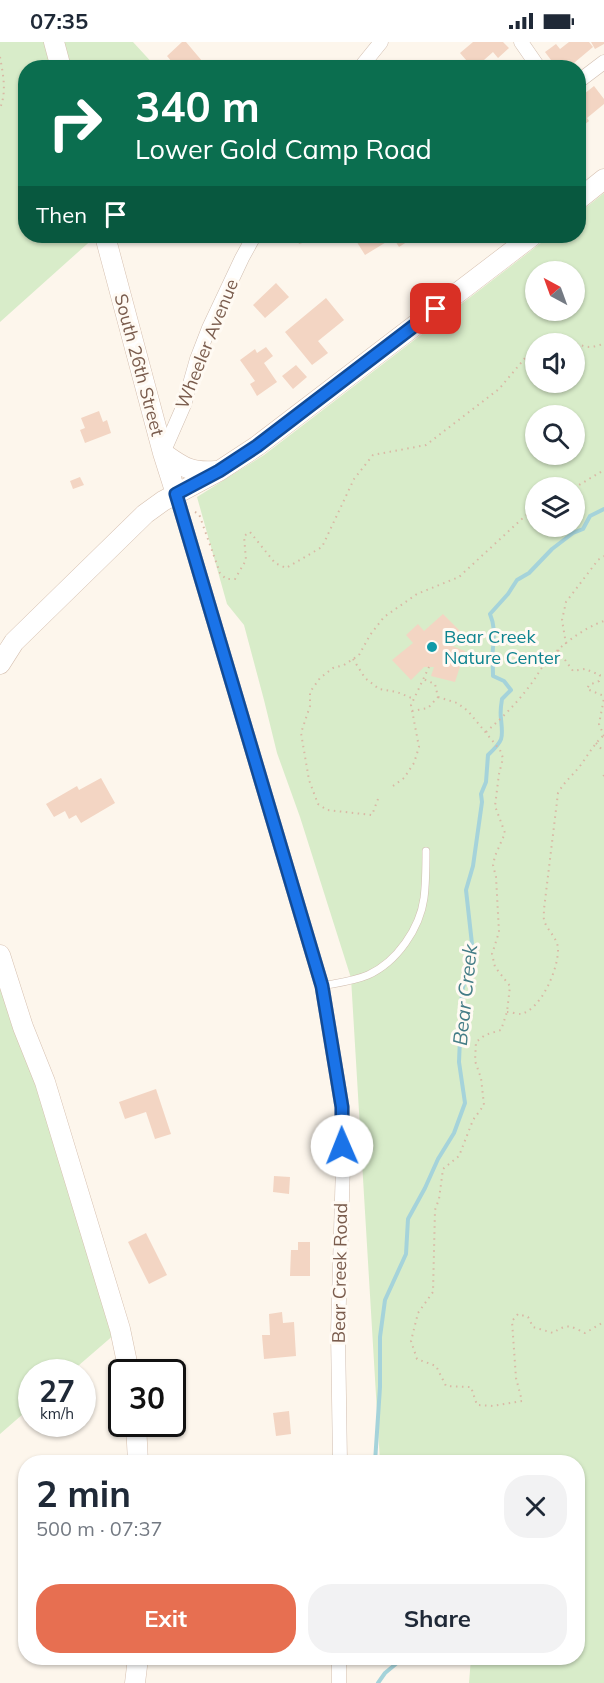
<!DOCTYPE html>
<meta charset="utf-8">
<style>
body{margin:0;font-family:Mulish,sans-serif;background:#f2f2f3;color:#1f2937;height:100vh;display:flex;flex-direction:column;font-size:22px;white-space:nowrap}
*{box-sizing:border-box;margin:0}
p{font-size:20px;color:#747a83}
.icon{flex:none;width:33px;height:33px;fill:none;stroke:currentColor;stroke-width:2;stroke-linecap:round;stroke-linejoin:round}
.map{position:relative;flex:1;overflow:hidden}
.drawer{position:absolute;left:18px;top:1413px;width:567px;height:210px;display:flex;flex-direction:column;background:#fff;border-radius:24px;box-shadow:0 2px 4px #0004}
.drawer>*{flex:none}
.guide{position:absolute;left:18px;top:18px;width:568px;height:183px;border-radius:24px;box-shadow:0 2px 4px #0004;background:#0b6e4f;color:#fff;overflow:hidden}
.needle{width:39px;rotate:319deg}
.buttons{position:absolute;left:525px;top:219px;display:grid;gap:12px}
.buttons a{display:grid;place-items:center;width:60px;height:60px;border-radius:50%;background:#fff;box-shadow:0 2px 4px #0004;font-size:30px}
.speed{position:absolute;left:18px;top:1317px;display:flex;gap:12px;font-size:30px;font-weight:700;text-align:center}
.speed>*{display:grid;place-content:center;width:78px;height:78px;border-radius:50%;background:#fff;box-shadow:0 2px 4px #0004;line-height:1}
.speed small{font-size:15px;font-weight:400}
.speed .limit{border:3px solid #111;border-radius:9px;background:#fff;color:#111}
.pin{position:absolute;display:grid;place-items:center;width:51px;height:51px;color:#fff;margin:-26px;border-radius:12px;box-shadow:0 3px 9px #0006}
.me{position:absolute;width:66px;margin:-33px;rotate:359deg;stroke-linejoin:round;filter:drop-shadow(0 0 4px #0008)}
.turn{display:flex;align-items:center;gap:21px;height:126px;padding:0 18px;font-size:27px}
.turn .icon{width:78px;height:78px;stroke-width:2.5}
.turn b{display:block;font-size:42px;line-height:51px}
.then{display:flex;align-items:center;height:57px;padding:0 18px;background:#0003;gap:12px;font-size:22px}
.round{display:grid;place-items:center;flex:none;width:63px;height:63px;border-radius:24px;background:#f2f2f3}
.head{display:flex;align-items:center;justify-content:space-between;height:102px;padding:0 18px}
h1{font-size:36px;font-weight:700;line-height:45px}
.action{display:flex;gap:12px;margin-top:auto;padding:12px 18px}
.action a{flex:1;height:69px;border-radius:24px;background:#e76f51;color:#fff;font-size:24px;font-weight:700;line-height:69px;text-align:center}
.action a+a{background:#f2f2f3;color:#1f2937}
.status{display:flex;justify-content:space-between;align-items:center;height:42px;padding:0 30px;background:#fff;direction:ltr}
.status svg{height:16px;fill:currentColor}
.map>svg:first-child{display:block}
.green{fill:#d8ecc9;fill-rule:evenodd}
.lines{fill:none;stroke-linecap:round;stroke-linejoin:round}
.stream{stroke:#a5d3da;stroke-width:4}
.building{fill:#f3d5c3}
.lane-casing{stroke:#d1beb0;stroke-width:8}
.street-casing{stroke:#d1beb0;stroke-width:15}
.secondary-casing{stroke:#d6c0b0;stroke-width:21}
.path{stroke:#d9b8a5;stroke-width:2;stroke-dasharray:1.5 4.5;stroke-linecap:butt}
.lane{stroke:#fff;stroke-width:7}
.street{stroke:#fff;stroke-width:14}
.secondary{stroke:#fff;stroke-width:20}
.route-casing{stroke:#114b97;stroke-width:15}
.route{stroke:#1a73e8;stroke-width:10}
.culture-dot{fill:#0f9aa8;stroke:#fffaf3;stroke-width:2}
.labels{text-anchor:middle;stroke-width:6;stroke-linejoin:round;paint-order:stroke}
.street-label{font-size:18px;fill:#7a5c4d;stroke:#fffaf3}
.culture-label{font-size:18px;fill:#0d838f;stroke:#fffaf3;text-anchor:start}
.water-label{font-size:20px;font-style:italic;fill:#437c86;stroke:#fffaf3}
</style>
<div class="status"><b>07:35</b><svg viewBox="0 0 49 12"><path d="M0 12V9h3v3zM5 12V6h3v6zM10 12V3h3v9zM15 12V0h3v12zM26 1h20v11H26zM47 4h2v5h-2z"/></svg></div>
<div class="map">
<svg width="604" height="1641" viewBox="0 0 604 1641">
<rect width="100%" height="100%" fill="#fdf6ec"/>
<path class="green" d="M0,0H133L156,25L26,26V194H96L0,280Z
M604,151V1641H469L471,1616H578V1420H380L351,936L300,775L277,711L264,658L244,583L227,562L197,455L264,413L550,194H579V171ZM536,230H574V268H536ZM536,302H574V340H536ZM536,374H574V412H536ZM536,446H574V484H536Z
M0,938L42,1053L115,1292L71,1330H32L31,1365L0,1392Z"/>
<g class="lines">
<path class="stream" d="M375,1420L380,1345V1295L385,1258L406,1212L408,1177L425,1146L438,1117L454,1091L465,1061L459,1020L462,949L473,911L466,848L473,824L482,760L481,752L486,740L488,713C504,698 503,696 501,677C500,670 501,663 502,657L511,648L504,639L493,634C493,624 492,614 493,605C494,592 495,584 490,572L508,552L517,538L529,531L552,507L573,491L583,487L590,474L604,467
M378,1641L385,1631L403,1616"/>
</g>
<path class="building" d="M182,0H186L208,26H177L167,14Z
M473,0H503L509,6L498,16L493,10L475,26H473L460,11Z
M569,0H589L593,5L568,26H557L545,10L556,2L560,7Z
M591,0H604V2L595,7Z
M516,19L521,26H507Z
M594,44L604,57V62L587,76L589,79L579,87V56Z
M296,194H326L299,202Z
M353,194H384L388,199L365,213Z
M392,194H416L399,205Z
M276,241L289,255L265,276L253,263Z
M326,256L344,278L318,299L328,311L312,323L285,290Z
M266,305L273,314L264,321L277,340L257,354L250,342L255,339L240,318L255,307L257,311Z
M296,323L307,335L293,347L282,334Z
M99,369L103,380L107,378L111,391L85,401L80,388L85,386L81,376Z
M80,435L84,443L73,447L70,439Z
M443,572L460,589L447,602L465,609L455,640L431,634L434,625H424L411,638L392,618L413,601L406,593L418,582L424,589Z
M101,736L115,761L81,781L76,773L69,777L65,769L54,775L46,762L77,744L79,748Z
M156,1047L171,1092L155,1097L146,1070L125,1077L119,1060Z
M274,1134L290,1135L289,1152L273,1150Z
M146,1191L167,1233L149,1242L128,1200Z
M298,1200H310V1234H290L291,1208H298Z
M282,1270L283,1281L294,1280L296,1314L264,1317L262,1293H270L269,1272Z
M289,1369L291,1392L276,1394L273,1371Z"/>
<g class="lines">
<g class="lane-casing">
<path id="lane" d="M322,944C337,941 354,939 368,933C397,920 420,886 424,856C426,840 426,824 426,809"/>
</g>
<g class="street-casing">
<path id="street" d="M521,0L539,26
M360,26L381,0
M579,39L604,20
M163,411L184,363L197,317L209,286L242,216L254,194
M176,452L322,944L342,1065L343,1123L338,1291L340,1420
M339,1641V1616"/>
</g>
<g class="secondary-casing">
<path id="secondary" d="M54,0L61,26
M579,157L604,137
M105,194L163,411L176,452
M163,411C183,425 190,431 216,429
M0,622L14,600L145,472L163,459L219,429L257,404L532,194
M0,913L23,985L45,1040L120,1287L129,1330
M136,1382L138,1420
M135,1641L138,1616"/>
</g>
<path class="path" d="M0,15C3,32 7,50 0,66
M537,302C552,286 572,303 589,305C594,305 599,303 604,302
M574,446L604,428
M195,470L199,472L220,531L226,537H235L246,518L244,494L250,490L275,521L286,526L322,505L354,437L373,413L426,403L499,347L536,303
M566,602L562,578L566,560L598,518L604,514
M558,608L573,629L585,627L600,633L599,639L589,643L587,647L604,654
M353,617L365,636L379,647L397,650L414,657
M438,655L457,661L468,669L500,708L503,716L499,732L495,764L505,791L495,814L493,823L496,835L499,890L492,912L495,925L510,944L507,970L501,988L485,993L476,1000L475,1019L481,1036L484,1063L473,1078L459,1114L443,1127L439,1157L435,1168L433,1250L418,1271L411,1299L417,1317L436,1324L446,1344L471,1345L477,1363L493,1364L522,1359L516,1336L512,1279L518,1272L528,1275L533,1285L553,1291C567,1281 571,1284 585,1291L604,1280
M412,669L428,666L438,655L435,642L423,637
M486,690C502,676 518,660 531,642C536,636 539,629 544,623C556,606 585,585 604,579
M604,694L599,682L604,656
M596,701L604,710
M604,733L603,736H604
M393,744L404,736L414,721L419,705L411,663L429,625
M378,757L372,773L327,768L318,762L309,738L301,691L310,664V650L320,636L333,626L344,623L359,613L370,593L384,575L417,552L459,535L525,474L536,468
M507,970C511,970 517,972 521,972C542,967 559,925 558,906C557,896 549,890 545,881C543,877 544,872 544,867L558,751C565,739 572,734 580,724C588,713 594,702 604,693"/>
<use href="#lane" class="lane"/>
<use href="#street" class="street"/>
<use href="#secondary" class="secondary"/>
</g>
<g class="lines">
<g class="route-casing">
<path id="route" d="M342,1104V1065L322,944L176,452L219,429L257,404L436,267"/>
</g>
<use href="#route" class="route"/>
</g>
<circle class="culture-dot" cx="432" cy="605" r="6"/>
<g class="labels">
<g class="street-label">
<text transform="translate(207 302) rotate(-68)" y="6">Wheeler Avenue</text>
<text transform="translate(139 323) rotate(75)" y="6">South 26th Street</text>
<text transform="translate(340 1231) rotate(-89)" y="6">Bear Creek Road</text>
</g>
<g class="culture-label">
<text x="444" y="601">Bear Creek<tspan x="444" dy="21">Nature Center</tspan></text>
</g>
<g class="water-label">
<text transform="translate(465 953) rotate(-84)" y="7">Bear Creek</text>
</g>
</g>
</svg>
<div class="buttons">
<a><svg class="needle" viewBox="-14 -14 28 28"><path d="M0-13l5 13h-10z" fill="#e53935"/><path d="M0 13l5-13h-10z" fill="#747a83"/></svg></a>
<a><svg class="icon" aria-label="sound" viewBox="0 0 24 24"><path d="M4 9h4l5-4v14l-5-4H4zM17 9q2 3 0 6"/></svg></a>
<a><svg class="icon" aria-label="search" viewBox="0 0 24 24"><circle cx="10" cy="10" r="6"/><path d="M15 15l6 6"/></svg></a>
<a><svg class="icon" aria-label="layers" viewBox="0 0 24 24"><path d="M12 4l9 5-9 5-9-5zM3 14l9 5 9-5"/></svg></a>
</div>
<div class="speed"><div>27<small>km/h</small></div><div class="limit">30</div></div>
<div class="pin" style="left:436px;top:267px;background:#d93025"><svg class="icon" aria-label="arrive" viewBox="0 0 24 24"><path d="M6 21V4h12l-3 4 3 4H6"/></svg></div>
<svg class="me" style="left:342px;top:1104px" viewBox="-20 -20 40 40"><circle r="19" fill="#fff"/><path d="M0-13L10 11 0 6-10 11z" fill="#1a73e8"/></svg>
<div class="guide">
<div class="turn"><svg class="icon" aria-label="right" viewBox="0 0 24 24"><path d="M7 20v-9h11M14 6l5 5-5 5"/></svg><div><b>340 m</b>Lower Gold Camp Road</div></div>
<div class="then">Then<svg class="icon" aria-label="arrive" viewBox="0 0 24 24"><path d="M6 21V4h12l-3 4 3 4H6"/></svg></div>
</div>
<section class="drawer">
<div class="head"><div><h1>2 min</h1><p>500 m · 07:37</p></div><a class="round"><svg class="icon" aria-label="close" viewBox="0 0 24 24"><path d="M6 6l12 12M18 6L6 18"/></svg></a></div>
<div class="action"><a>Exit</a><a>Share</a></div>
</section>
</div>
